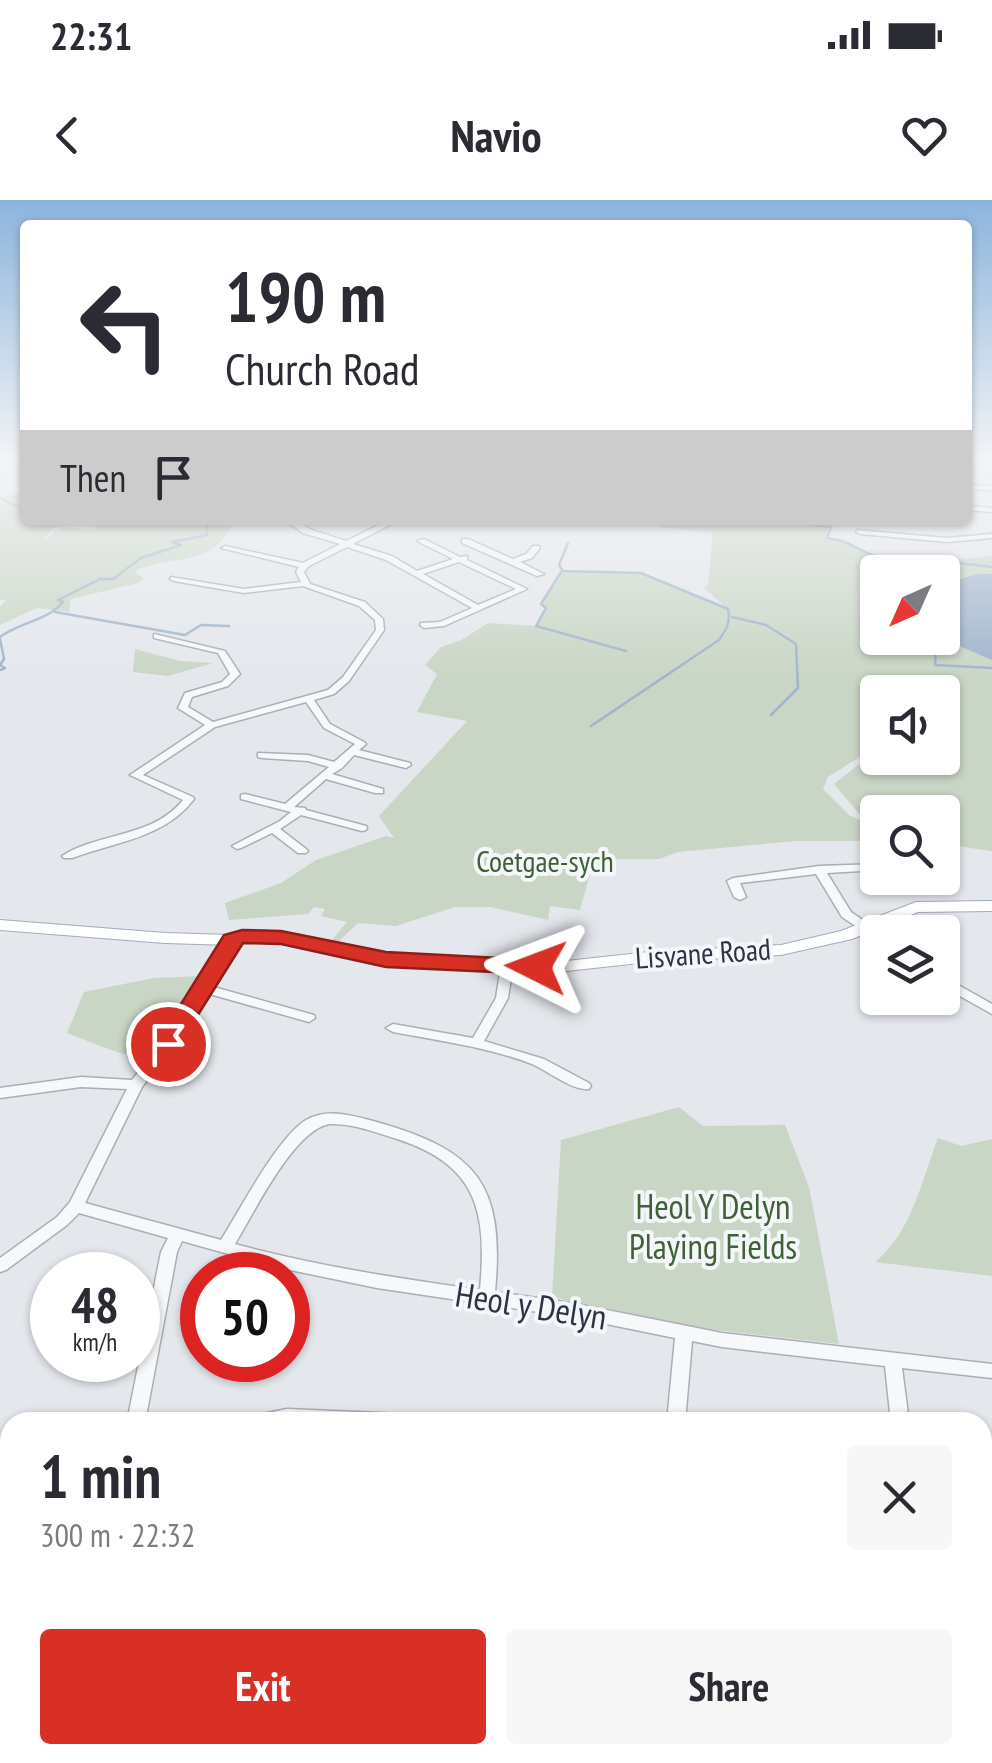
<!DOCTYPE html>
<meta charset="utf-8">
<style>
body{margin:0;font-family:"PT Sans Narrow",sans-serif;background:#f7f7f7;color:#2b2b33;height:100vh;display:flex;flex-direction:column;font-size:38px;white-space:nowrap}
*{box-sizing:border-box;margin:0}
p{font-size:32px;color:#7c7c81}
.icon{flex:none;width:55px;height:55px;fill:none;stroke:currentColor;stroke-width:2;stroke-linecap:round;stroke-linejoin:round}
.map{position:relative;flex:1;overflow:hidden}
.details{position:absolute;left:0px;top:1212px;width:992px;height:352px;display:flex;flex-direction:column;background:#fff;border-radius:30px 30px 0 0;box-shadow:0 2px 8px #0004}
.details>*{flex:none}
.hud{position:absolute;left:20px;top:20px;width:952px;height:305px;border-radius:10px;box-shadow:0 2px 8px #0004;background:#fff;color:#2b2b33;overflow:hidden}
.needle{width:65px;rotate:225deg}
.buttons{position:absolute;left:860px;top:355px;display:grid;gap:20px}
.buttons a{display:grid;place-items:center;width:100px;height:100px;border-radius:10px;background:#fff;box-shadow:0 2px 8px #0004;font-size:50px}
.speed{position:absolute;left:30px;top:1052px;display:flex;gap:20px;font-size:50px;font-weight:700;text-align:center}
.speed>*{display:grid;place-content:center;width:130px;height:130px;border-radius:50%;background:#fff;box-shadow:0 2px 8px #0004;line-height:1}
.speed small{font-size:25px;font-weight:400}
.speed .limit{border:15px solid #d22;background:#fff;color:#111}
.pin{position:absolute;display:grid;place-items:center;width:85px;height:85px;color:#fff;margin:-42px;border:5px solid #fff;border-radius:50%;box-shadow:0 2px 10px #0007}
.me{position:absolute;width:110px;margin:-55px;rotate:273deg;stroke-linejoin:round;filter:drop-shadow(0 0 8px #0008)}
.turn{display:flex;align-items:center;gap:35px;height:210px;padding:0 40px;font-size:45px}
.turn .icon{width:130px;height:130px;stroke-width:2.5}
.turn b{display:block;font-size:70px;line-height:85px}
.then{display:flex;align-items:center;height:95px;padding:0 40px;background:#0003;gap:20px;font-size:38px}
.round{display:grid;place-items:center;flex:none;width:105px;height:105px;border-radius:10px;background:#f7f7f7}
.headline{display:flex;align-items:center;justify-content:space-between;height:170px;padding:0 40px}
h1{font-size:60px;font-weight:700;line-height:75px}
.button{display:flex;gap:20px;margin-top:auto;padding:20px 40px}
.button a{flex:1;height:115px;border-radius:10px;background:#d93025;color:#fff;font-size:40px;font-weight:700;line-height:115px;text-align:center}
.button a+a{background:#f7f7f7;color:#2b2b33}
.status{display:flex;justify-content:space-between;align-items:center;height:70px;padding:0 50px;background:#fff;direction:ltr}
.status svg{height:28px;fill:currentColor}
header{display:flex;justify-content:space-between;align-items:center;height:130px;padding:0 40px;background:#fff;font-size:45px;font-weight:700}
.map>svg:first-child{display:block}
.green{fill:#c9d6c5}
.water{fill:#9fb4cc}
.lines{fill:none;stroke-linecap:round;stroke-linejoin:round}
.stream{stroke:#9fb4cc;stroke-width:2.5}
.minor-casing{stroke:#a9aeb7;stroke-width:3}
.major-casing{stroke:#a3abb8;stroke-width:2}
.minor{fill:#f7f8fa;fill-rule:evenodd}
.major{fill:#fff;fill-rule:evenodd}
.route{fill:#d93025;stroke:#8d1f18;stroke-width:2.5}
.labels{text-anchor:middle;stroke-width:8;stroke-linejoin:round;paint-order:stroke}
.park-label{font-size:30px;fill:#3f6138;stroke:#f4f6f9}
.street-label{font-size:30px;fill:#2b3445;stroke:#f4f6f9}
.near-park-label{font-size:35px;fill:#3f6138;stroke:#f4f6f9}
.near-street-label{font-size:35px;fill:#2b3445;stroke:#f4f6f9}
</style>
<div class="status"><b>22:31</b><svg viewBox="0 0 49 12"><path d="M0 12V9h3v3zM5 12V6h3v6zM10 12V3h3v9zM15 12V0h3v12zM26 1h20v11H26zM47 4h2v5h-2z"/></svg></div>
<header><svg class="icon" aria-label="back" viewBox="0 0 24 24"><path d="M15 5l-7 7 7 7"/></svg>Navio<svg class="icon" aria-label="heart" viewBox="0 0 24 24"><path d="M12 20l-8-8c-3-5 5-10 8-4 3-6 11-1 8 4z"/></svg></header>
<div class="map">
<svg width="992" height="1563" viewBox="0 0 992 1563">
<rect width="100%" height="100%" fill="#e4e7ec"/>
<path class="green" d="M25,292V320L66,321L51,330L44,341L61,327L93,330L100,320H234C213,369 181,353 136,370L137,375L144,378L138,383L71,399L69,412L37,408L0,425V407L6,400H0V304L6,301L5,294Z
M659,320L834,323L828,328L827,337L843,339L871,354L872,358L888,360L887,372H878V438H942V372H889L890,366L992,356V651L943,644L942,612H878L877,626L862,617L834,584L877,550L878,558H942V492H878L877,546L828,577L823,589L849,615L877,629V641H795L678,652L659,659H594L580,710L550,706L548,720L490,707H455L396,726L358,723L337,743L331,741L347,722L321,716L325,709L314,707L308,714L229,720L225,703L281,683L316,660L386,636L394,638L379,616L467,521L417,512L437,474L425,465L441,447L461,440L488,423L536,426L545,408L541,404L563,371L641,373L724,406L703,387L708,386L713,333L660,327Z
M135,449L180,461L213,463L168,476L133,472Z
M202,776C192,795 167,855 143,857C126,858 84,839 67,833L84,792L154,778Z
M679,907L703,926L785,925L809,987L839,1144L707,1129L552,1097L561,940Z
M938,938L961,946L992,939V1076L875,1062C912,1032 921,982 938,938Z"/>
<path class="water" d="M977,374H992V460L941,438L943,385Z"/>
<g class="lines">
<path class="stream" d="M0,298L25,310
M194,320H202
M776,320L831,327L827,338C852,340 866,357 888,360L887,372
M568,343L559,365L563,371L641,373L728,409C731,422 726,430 719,440L591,526
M561,372L541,404L546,408L536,426L626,451
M909,372L958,363L992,367
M878,386L869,402L878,418
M55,412L185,435L201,425L229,426
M732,417L766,425L796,444L798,488L771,515
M0,437C20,422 47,421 63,402L58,400L100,379H113L141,358L181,345L172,342L207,335V320
M921,438L936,449L935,465L992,468
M0,439L4,459L0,465L5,468L0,470"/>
<g class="minor-casing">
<path id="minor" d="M969,259H992V263Z
M968,285L992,286V290L968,289Z
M968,306L992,308V312L968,310Z
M389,320H399L353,344L392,356L417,371L453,359L417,341L424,339L460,357L467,356V360L527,389L444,426L424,428L420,425L421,423L440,422L472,408L386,360L347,347L309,366L304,372L310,384L365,402L383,419L384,430L349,481L334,494L314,500L330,524L364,542L366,544L359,550L410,563L411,565L406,568L354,555L342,568L332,574L383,589V593H375L326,579L294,607L305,608L306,610L366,626L367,628L366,630L362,631L301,615L280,629L306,649L308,651L306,653H298L272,633L241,648L237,649L232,646L280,621L291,612L241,599V595L245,594L285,604L329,567L308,561L262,558L258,557V553L308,555L334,562L355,544L324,528L306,502L215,527L143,575L193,597L194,599C165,638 115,642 72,658H64L62,656C99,632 153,638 183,600L130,575L205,525L178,508L185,493L222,482L230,474L218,453L154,438V434L225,451L240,474L228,486L192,497L188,507L213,522L328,490L343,477L376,430L375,420L359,406L303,386L244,393L174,381L170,379L171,377L244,389L301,382L296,372L299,367L221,348L225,346L303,363L340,344L303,333L292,325V321H298L309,329L346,341ZM459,362L516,389L478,405L423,374Z
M857,330L947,338L992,334V338L947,342L860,334L856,332Z
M462,339H468L513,359L526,354L533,346H539L540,348L532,358L520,362L544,374L537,376L462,343Z
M878,664V670L827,673L851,712L880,732H878V741L842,717L816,674L740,683L746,697L740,700L734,697L727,681L733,678L819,666Z
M231,736L237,740L210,786L314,815L315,818L309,822L206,793L183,833L142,887L85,1003L221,1040C240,1010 277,938 306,920C327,908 351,915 373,921C478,950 505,984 495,1092L572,1103L722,1133L992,1164V1178L902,1168L909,1222H891L885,1166L722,1147L692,1141L685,1222H667L675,1138L572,1117L377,1088L271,1066L182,1041L177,1052L145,1222H127L161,1052L168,1038L79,1013L67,1025L6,1070L0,1072V1058L57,1017L70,1002L127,889L81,887L0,898V888L81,877L132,880L173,827L225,740ZM329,924C352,923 375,932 397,939C478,965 487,1012 480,1090C397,1078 315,1066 235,1044C254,1013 293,931 329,924Z
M507,762L513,766L508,798L484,841L544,859L589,883L591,886L589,889C573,891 548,871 532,864C488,847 440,841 393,832L386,828L393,824L473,838L496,798L501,766Z
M942,776L992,804V814L942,786Z
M287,1209L403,1214L409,1216L412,1222H249L252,1216Z
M115,1555H137V1563H115Z
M741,1555H763L764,1563H742Z"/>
</g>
<g class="major-casing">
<path id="major" d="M992,701V711L918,712L852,739L781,755L649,762L548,773L386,765L264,740L231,745L165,743L0,730V720L165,733L231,735L264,730L386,755L548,763L649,752L781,745L841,731L916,702Z"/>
</g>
<use href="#minor" class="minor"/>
<use href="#major" class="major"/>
</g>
<linearGradient id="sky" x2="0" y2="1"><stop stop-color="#8bb4dd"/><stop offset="0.54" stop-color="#f3f4f6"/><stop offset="1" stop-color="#f3f4f6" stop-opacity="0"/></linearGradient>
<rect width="992" height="478" fill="url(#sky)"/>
<path class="route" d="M242,730L281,731L386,752L536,760L547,767L536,774L386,767L281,744L243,743L176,850H159L156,844L224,735Z"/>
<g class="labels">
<g class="park-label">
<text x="545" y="672">Coetgae-sych</text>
</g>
<g class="street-label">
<text transform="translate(703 754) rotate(-4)" y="10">Lisvane Road</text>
</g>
<g class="near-park-label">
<text x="713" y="1019">Heol Y Delyn<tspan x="713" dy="40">Playing Fields</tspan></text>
</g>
<g class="near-street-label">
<text transform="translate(531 1106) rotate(9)" y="12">Heol y Delyn</text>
</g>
</g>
</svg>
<div class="buttons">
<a><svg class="needle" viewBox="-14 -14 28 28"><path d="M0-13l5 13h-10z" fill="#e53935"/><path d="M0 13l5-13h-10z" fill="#7c7c81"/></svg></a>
<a><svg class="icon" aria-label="sound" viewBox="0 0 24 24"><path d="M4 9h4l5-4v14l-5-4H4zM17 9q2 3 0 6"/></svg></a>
<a><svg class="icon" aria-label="search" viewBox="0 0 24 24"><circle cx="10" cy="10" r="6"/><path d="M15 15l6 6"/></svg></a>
<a><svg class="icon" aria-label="layers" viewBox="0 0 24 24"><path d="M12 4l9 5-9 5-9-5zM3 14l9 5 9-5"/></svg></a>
</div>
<div class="speed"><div>48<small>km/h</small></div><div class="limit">50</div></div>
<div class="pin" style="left:168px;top:844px;background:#d93025"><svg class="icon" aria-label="arrive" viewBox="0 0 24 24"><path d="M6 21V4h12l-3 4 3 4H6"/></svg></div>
<svg class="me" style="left:536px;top:767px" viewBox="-20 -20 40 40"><path d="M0-17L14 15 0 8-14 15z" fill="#d93025" stroke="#fff" stroke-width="4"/></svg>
<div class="hud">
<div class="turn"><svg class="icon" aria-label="left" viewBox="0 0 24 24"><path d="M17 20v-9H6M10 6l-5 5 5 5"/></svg><div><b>190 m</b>Church Road</div></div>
<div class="then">Then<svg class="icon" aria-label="arrive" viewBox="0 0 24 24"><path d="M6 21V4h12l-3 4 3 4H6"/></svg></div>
</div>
<section class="details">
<div class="headline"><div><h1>1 min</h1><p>300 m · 22:32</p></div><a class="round"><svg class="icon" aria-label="close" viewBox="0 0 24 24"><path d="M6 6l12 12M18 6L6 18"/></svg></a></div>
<div class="button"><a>Exit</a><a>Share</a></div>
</section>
</div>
